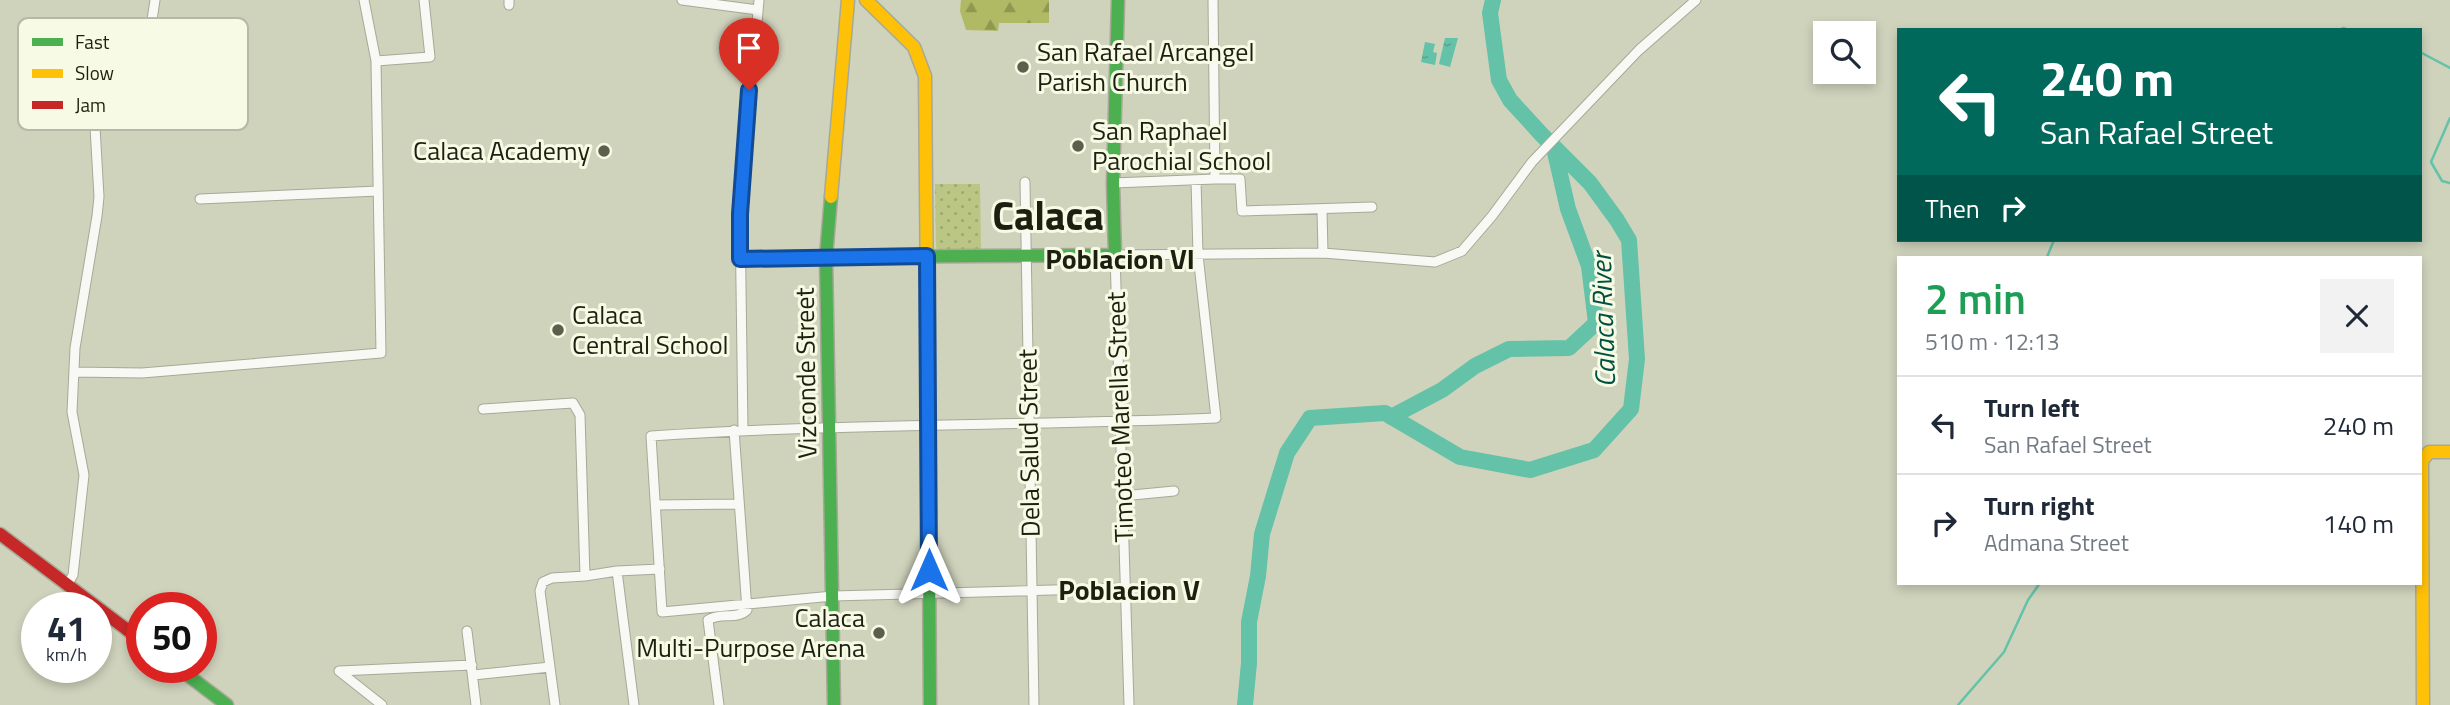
<!DOCTYPE html>
<meta charset="utf-8">
<style>
body{margin:0;font-family:"Titillium Web",sans-serif;background:#f2f2f3;color:#1f2937;height:100vh;display:flex;flex-direction:column;font-size:26px;white-space:nowrap}
*{box-sizing:border-box;margin:0}
p{font-size:23px;color:#747a83}
.icon{flex:none;width:38px;height:38px;fill:none;stroke:currentColor;stroke-width:2;stroke-linecap:round;stroke-linejoin:round}
.map{position:relative;flex:1;overflow:hidden}
.details{position:absolute;left:1897px;top:256px;width:525px;height:329px;display:flex;flex-direction:column;background:#fff;border-radius:0px;box-shadow:0 4px 10px #0003}
.details>*{flex:none}
.guide{position:absolute;left:1897px;top:28px;width:525px;height:214px;border-radius:0px;box-shadow:0 4px 10px #0003;background:#00695c;color:#fff;overflow:hidden}
.buttons{position:absolute;left:1813px;top:21px;display:grid;gap:14px}
.buttons a{display:grid;place-items:center;width:63px;height:63px;border-radius:0px;background:#fff;box-shadow:0 4px 10px #0003;font-size:35px}
.speed{position:absolute;left:21px;top:592px;display:flex;gap:14px;font-size:35px;font-weight:700;text-align:center}
.speed>*{display:grid;place-content:center;width:91px;height:91px;border-radius:50%;background:#fff;box-shadow:0 4px 10px #0003;line-height:1}
.speed small{font-size:18px;font-weight:400}
.speed .limit{border:10px solid #d22;background:#fff;color:#111}
.pin{position:absolute;display:grid;place-items:center;width:60px;height:60px;color:#fff;margin:-72px -30px;border-radius:50% 50% 50% 0;rotate:-45deg;box-shadow:0 0 7px #0007}
.pin .icon{rotate:45deg}
.me{position:absolute;width:77px;margin:-38px;rotate:0deg;stroke-linejoin:round;filter:drop-shadow(0 0 5px #0008)}
.turn{display:flex;align-items:center;gap:24px;height:147px;padding:0 28px;font-size:32px}
.turn .icon{width:91px;height:91px;stroke-width:2.5}
.turn b{display:block;font-size:49px;line-height:60px}
.then{display:flex;align-items:center;height:66px;padding:0 28px;background:#0003;gap:14px;font-size:26px}
.round{display:grid;place-items:center;flex:none;width:74px;height:74px;border-radius:0px;background:#f2f2f3}
.summary{display:flex;align-items:center;justify-content:space-between;height:119px;padding:0 28px}
h1{font-size:42px;font-weight:600;line-height:52px;color:#1e9e55}
ul{padding:0;list-style:none}
li{display:flex;align-items:center;gap:21px;height:98px;padding:0 28px;border-top:2px solid #e0e1e3}
li div{flex:1}
li b{display:block;font-size:26px}
li em{font-style:normal}
.map>svg:first-child{display:block}
.forest{fill:url(#forest-firs)}
.park{fill:url(#park-dots)}
.water{fill:url(#water-ripples)}
.lines{fill:none;stroke-linecap:round;stroke-linejoin:round}
.stream{stroke:#63c2a8;stroke-width:2.5}
.river{stroke:#63c2a8;stroke-width:16}
.street-casing{stroke:#a6a997;stroke-width:11}
.fast-casing{stroke:#a6a997;stroke-width:15}
.slow-casing{stroke:#a6a997;stroke-width:15}
.jam-casing{stroke:#a6a997;stroke-width:15}
.street{stroke:#f8f8f5;stroke-width:9}
.fast{stroke:#4caf50;stroke-width:12}
.slow{stroke:#ffc107;stroke-width:12}
.jam{stroke:#c62828;stroke-width:12}
.route-casing{stroke:#114b97;stroke-width:18}
.route{stroke:#1a73e8;stroke-width:12}
.poi-dot{fill:#5b5f4c;stroke:#f7fbe5;stroke-width:2.5}
.labels{text-anchor:middle;stroke-width:6;stroke-linejoin:round;paint-order:stroke}
.poi-label{font-size:26px;fill:#1d2010;stroke:#f7fbe5;text-anchor:start}
.street-label{font-size:26px;fill:#1d2010;stroke:#f7fbe5}
.neighbourhood-label{font-size:28px;font-weight:bold;fill:#1d2010;stroke:#f7fbe5}
.water-label{font-size:28px;font-style:italic;fill:#015042;stroke:#f7fbe5}
.town-label{font-size:40px;font-weight:bold;fill:#1d2010;stroke:#f7fbe5}
.key{fill:#f7fbe5;stroke:#b6b9a5;stroke-width:2}
.key-label{font-size:19px;fill:#1d2010}
</style>
<div class="map">
<svg width="2450" height="705" viewBox="0 0 2450 705">
<defs>
<pattern id="forest-firs" width="22" height="20" patternUnits="userSpaceOnUse" patternTransform="scale(1.75)"><rect width="22" height="20" fill="#b0ba64"/><path d="M5 1l3.5 6h-7zM16 11l3.5 6h-7z" fill="#8f9751"/></pattern>
<pattern id="park-dots" width="8" height="8" patternUnits="userSpaceOnUse" patternTransform="scale(1.75)"><rect width="8" height="8" fill="#bbc584"/><path d="M2 2h.1M6 6h.1" fill="none" stroke="#a0a971" stroke-width="1.8" stroke-linecap="round"/></pattern>
<pattern id="water-ripples" width="26" height="14" patternUnits="userSpaceOnUse" patternTransform="scale(1.75)"><rect width="26" height="14" fill="#63c2a8"/><path d="M2 4q2-2 4 0t4 0M15 11q2-2 4 0t4 0" fill="none" stroke="#56a690"/></pattern>
</defs>
<rect width="100%" height="100%" fill="#cfd3bc"/>
<path class="forest" d="M961,0H1049V23H999L998,31L966,30L960,11Z"/>
<path class="park" d="M935,184H980L981,250L939,251L936,247Z"/>
<path class="water" d="M1445,38H1458L1450,67L1439,64Z
M1425,42L1435,44L1433,52L1437,53L1435,65L1421,62Z"/>
<g class="lines">
<path class="stream" d="M2340,30L2343,28L2349,30
M2420,52L2450,68
M2450,118L2431,162L2442,181L2450,183
M2047,257L2054,240
M1958,705L2004,652L2028,600L2040,583"/>
<path class="river" d="M1391,417L1442,390L1475,366L1509,349L1569,348L1596,323L1589,266L1568,209L1554,148
M1245,705L1249,663V622L1258,576L1262,534L1287,453L1310,418L1385,413L1460,457L1530,470L1594,450L1631,409L1637,359L1629,240L1617,220L1590,183L1542,135L1510,100L1499,80L1490,13L1493,0"/>
<g class="street-casing">
<path id="street" d="M509,0V5
M682,0L758,10
M1213,0L1215,179H1240L1242,211L1372,207
M31,32L150,34
M376,61L430,57L424,0
M1025,182L1034,705
M1113,183L1215,179
M200,199L378,191
M1322,210L1323,253
M740,259L826,257
M74,372L142,373L381,353L376,61L364,0
M483,409L573,403L580,415L585,576L617,571L660,569
M743,430L740,214L759,0
M1122,496L1174,491
M656,505L738,504
M617,571L634,705
M67,585L73,575L84,475L72,412L75,348L97,216L99,197L95,127L100,82L116,58L147,53L155,0
M1125,588L833,596L662,612L651,436C839,423 1028,426 1216,418L1198,255L1196,180
M467,631L476,705
M339,671L472,665
M339,671L382,705
M473,675L550,667
M555,705L540,591L543,582L552,578L585,576
M719,705L708,620C720,612 737,620 747,610L734,430
M1129,705L1115,255L1323,253L1435,262L1462,251L1492,216L1532,162L1639,50L1696,0"/>
</g>
<g class="fast-casing">
<path id="fast" d="M831,197L826,257L834,705
M826,257L1115,255L1113,183L1118,0
M928,410L930,705
M177,667L227,705"/>
</g>
<g class="slow-casing">
<path id="slow" d="M866,0L914,47L925,76L928,410
M831,197L848,0
M2423,705L2422,461L2429,452H2450"/>
</g>
<g class="jam-casing">
<path id="jam" d="M0,534L142,641"/>
</g>
<use href="#street" class="street"/>
<use href="#fast" class="fast"/>
<use href="#slow" class="slow"/>
<use href="#jam" class="jam"/>
</g>
<g class="lines">
<g class="route-casing">
<path id="route" d="M749,90L740,214V259L927,256L929,570"/>
</g>
<use href="#route" class="route"/>
</g>
<g class="poi-dot">
<circle cx="1023" cy="67" r="7"/>
<circle cx="1078" cy="146" r="7"/>
<circle cx="604" cy="151" r="7"/>
<circle cx="558" cy="330" r="7"/>
<circle cx="879" cy="633" r="7"/>
</g>
<g class="labels">
<g class="poi-label">
<text x="1037" y="61">San Rafael Arcangel<tspan x="1037" dy="30">Parish Church</tspan></text>
<text x="1092" y="140">San Raphael<tspan x="1092" dy="30">Parochial School</tspan></text>
<text x="590" y="160" text-anchor="end">Calaca Academy</text>
<text x="572" y="324">Calaca<tspan x="572" dy="30">Central School</tspan></text>
<text x="865" y="627" text-anchor="end">Calaca<tspan x="865" dy="30">Multi-Purpose Arena</tspan></text>
</g>
<g class="street-label">
<text transform="translate(806 373) rotate(-91)" y="9">Vizconde Street</text>
<text transform="translate(1120 417) rotate(-92)" y="9">Timoteo Marella Street</text>
<text transform="translate(1029 443) rotate(-91)" y="9">Dela Salud Street</text>
</g>
<g class="neighbourhood-label">
<text x="1120" y="269">Poblacion VI</text>
<text x="1129" y="600">Poblacion V</text>
</g>
<g class="water-label">
<text transform="translate(1603 320) rotate(-92)" y="10">Calaca River</text>
</g>
<g class="town-label">
<text x="1048" y="230">Calaca</text>
</g>
</g>
<rect x="18" y="18" width="230" height="112" rx="10" class="key"/>
<rect x="32" y="38" width="31" height="8" fill="#4caf50"/>
<rect x="32" y="69" width="31" height="9" fill="#ffc107"/>
<rect x="32" y="101" width="31" height="8" fill="#c62828"/>
<g class="key-label">
<text x="75" y="49">Fast</text>
<text x="75" y="80">Slow</text>
<text x="75" y="112">Jam</text>
</g>
</svg>
<div class="buttons">
<a><svg class="icon" aria-label="search" viewBox="0 0 24 24"><circle cx="10" cy="10" r="6"/><path d="M15 15l6 6"/></svg></a>
</div>
<div class="speed"><div>41<small>km/h</small></div><div class="limit">50</div></div>
<div class="pin" style="left:749px;top:90px;background:#d93025"><svg class="icon" aria-label="arrive" viewBox="0 0 24 24"><path d="M6 21V4h12l-3 4 3 4H6"/></svg></div>
<svg class="me" style="left:929px;top:570px" viewBox="-20 -20 40 40"><path d="M0-17L14 15 0 8-14 15z" fill="#1a73e8" stroke="#fff" stroke-width="4"/></svg>
<div class="guide">
<div class="turn"><svg class="icon" aria-label="left" viewBox="0 0 24 24"><path d="M17 20v-9H6M10 6l-5 5 5 5"/></svg><div><b>240 m</b>San Rafael Street</div></div>
<div class="then">Then<svg class="icon" aria-label="right" viewBox="0 0 24 24"><path d="M7 20v-9h11M14 6l5 5-5 5"/></svg></div>
</div>
<section class="details">
<div class="summary"><div><h1>2 min</h1><p>510 m · 12:13</p></div><a class="round"><svg class="icon" aria-label="close" viewBox="0 0 24 24"><path d="M6 6l12 12M18 6L6 18"/></svg></a></div>
<ul>
<li><svg class="icon" aria-label="left" viewBox="0 0 24 24"><path d="M17 20v-9H6M10 6l-5 5 5 5"/></svg><div><b>Turn left</b><p>San Rafael Street</p></div><em>240 m</em></li>
<li><svg class="icon" aria-label="right" viewBox="0 0 24 24"><path d="M7 20v-9h11M14 6l5 5-5 5"/></svg><div><b>Turn right</b><p>Admana Street</p></div><em>140 m</em></li>
</ul>
</section>
</div>
